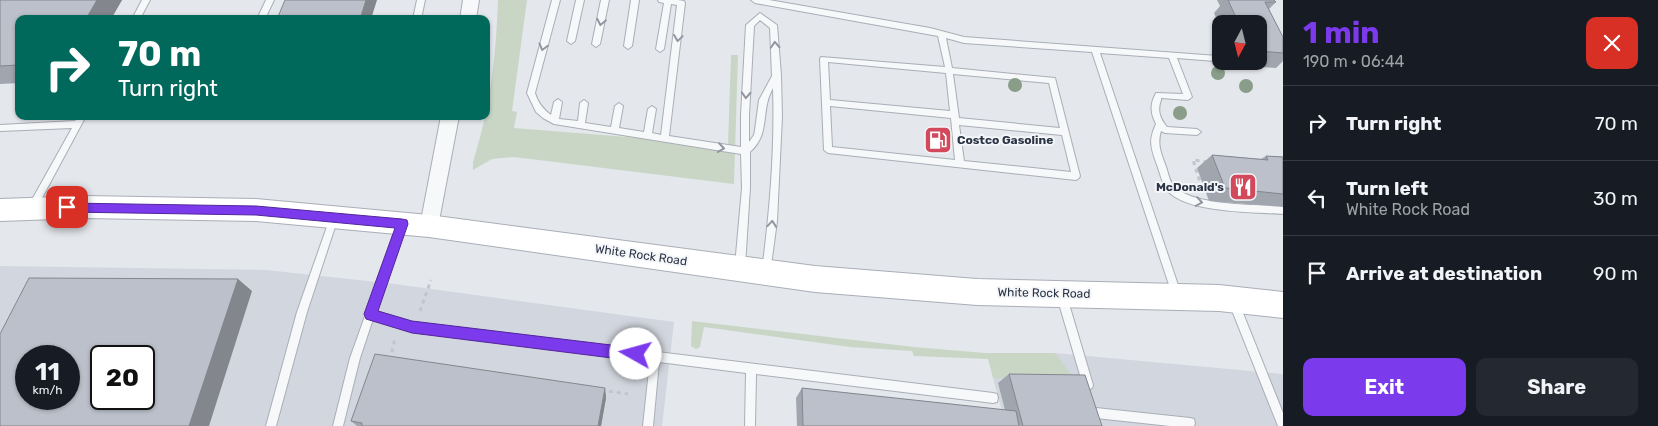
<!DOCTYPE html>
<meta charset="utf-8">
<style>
body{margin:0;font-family:Rubik,sans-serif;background:#242831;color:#f1f3f6;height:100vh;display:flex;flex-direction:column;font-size:19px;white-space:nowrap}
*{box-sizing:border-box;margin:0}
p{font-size:16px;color:#9ea1a6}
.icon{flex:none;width:28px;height:28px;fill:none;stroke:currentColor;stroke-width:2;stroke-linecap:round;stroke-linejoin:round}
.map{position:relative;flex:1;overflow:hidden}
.drawer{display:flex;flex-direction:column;background:#171b24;width:375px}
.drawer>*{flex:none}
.guide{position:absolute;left:15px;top:15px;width:475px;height:105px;border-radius:10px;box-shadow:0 1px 4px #0004;background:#00695c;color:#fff;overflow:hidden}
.needle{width:32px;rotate:187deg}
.buttons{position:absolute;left:1212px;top:15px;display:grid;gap:10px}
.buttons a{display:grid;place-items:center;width:55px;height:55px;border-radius:10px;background:#171b24;box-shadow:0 1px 4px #0004;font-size:25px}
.speed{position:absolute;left:15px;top:345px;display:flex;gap:10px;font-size:25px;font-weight:700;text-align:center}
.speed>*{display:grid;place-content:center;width:65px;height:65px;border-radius:50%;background:#171b24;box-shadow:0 1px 4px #0004;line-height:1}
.speed small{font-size:12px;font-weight:400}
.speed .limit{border:2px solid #111;border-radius:8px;background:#fff;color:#111}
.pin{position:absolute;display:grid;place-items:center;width:42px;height:42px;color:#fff;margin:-21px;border-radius:10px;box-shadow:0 2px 8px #0006}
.me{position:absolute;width:55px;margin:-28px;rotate:277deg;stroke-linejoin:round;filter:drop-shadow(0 0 4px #0008)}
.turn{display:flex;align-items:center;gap:18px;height:105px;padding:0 20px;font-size:22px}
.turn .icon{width:65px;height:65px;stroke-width:2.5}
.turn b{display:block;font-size:35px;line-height:42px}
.round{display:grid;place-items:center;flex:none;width:52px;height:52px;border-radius:10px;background:#242831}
.headline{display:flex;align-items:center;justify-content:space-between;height:85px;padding:0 20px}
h1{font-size:30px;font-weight:700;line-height:38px;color:#7c3aed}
.action{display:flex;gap:10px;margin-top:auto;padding:10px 20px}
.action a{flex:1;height:58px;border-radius:10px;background:#7c3aed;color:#fff;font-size:20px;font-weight:700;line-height:58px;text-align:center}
.action a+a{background:#242831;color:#f1f3f6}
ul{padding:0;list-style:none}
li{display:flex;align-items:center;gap:15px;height:75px;padding:0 20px;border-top:1px solid #363941}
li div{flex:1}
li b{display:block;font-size:19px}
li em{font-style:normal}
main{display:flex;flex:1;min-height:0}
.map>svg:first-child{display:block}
.built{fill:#d2d6de;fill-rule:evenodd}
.green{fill:#c9d6c5}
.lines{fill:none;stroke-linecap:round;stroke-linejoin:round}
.service-casing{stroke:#a9aeb7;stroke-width:2}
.minor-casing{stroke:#a9aeb7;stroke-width:2}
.secondary-casing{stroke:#a9aeb7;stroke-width:2}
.path{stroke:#c2c5cb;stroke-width:3;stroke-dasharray:4 4;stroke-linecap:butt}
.service{fill:#f7f8fa;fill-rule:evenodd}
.minor{fill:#f7f8fa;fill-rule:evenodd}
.secondary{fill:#fff;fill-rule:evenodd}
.tree{fill:#899d89}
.wall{fill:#a1a5ae}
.shaded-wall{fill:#83868d}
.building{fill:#bbc0ca;stroke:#83868d;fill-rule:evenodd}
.oneway{stroke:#9196a0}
.route{fill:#7c3aed;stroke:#51269a}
.labels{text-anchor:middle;stroke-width:4;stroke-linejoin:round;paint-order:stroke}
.poi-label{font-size:12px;font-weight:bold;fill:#2b3445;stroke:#f4f6f9;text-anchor:start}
.street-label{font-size:12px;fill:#2b3445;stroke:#f4f6f9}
</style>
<main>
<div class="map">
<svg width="1283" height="426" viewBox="0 0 1283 426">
<rect width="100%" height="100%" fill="#e4e7ec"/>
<path class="built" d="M0,266L266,270L395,284L674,322L662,426H0ZM26,356H69V399H26ZM101,356H144V399H101Z
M1055,353L1283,374V426H1006L993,378H1073Z"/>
<path class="green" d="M498,0H527L512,111L517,112L514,128L728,145L731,55H738L734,184L514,157L492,159L473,170V162C490,108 496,57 498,0Z
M692,321L914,347L985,353H1055L1074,378H993L988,359L914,356L912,351L850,347L704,327L700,347L696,349L691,346Z"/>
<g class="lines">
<g class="service-casing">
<path id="service" d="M142,0H150L140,19H132Z
M266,0H274L265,19H257Z
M417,0H425L421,19H413Z
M552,0H560L535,93C538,103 543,109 551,115L554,102L558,99L562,102L559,119L578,121L580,103L584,100L588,103L585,123L611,127L615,106L619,103L623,106L619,128L644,132L648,109L652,106L656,109L652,133L661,135L677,5L671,4L664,49L660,52L656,49L664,3L659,2L658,0H678L684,1L685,3L669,136L741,147V115L746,25L760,13L777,25L781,75L782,117L777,221L770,273L767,274L764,273L762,270C770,210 775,148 773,88C760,110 771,134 750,152V188L745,266L743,269L740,270L737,269L735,266L742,188L741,154L554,124L543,118L536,112L527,93ZM760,20L770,28L772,76L759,100L755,130L754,135L749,142V115L754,26Z
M576,0H584L575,41L571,44L567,41Z
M601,0H609L600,44L596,47L592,44Z
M631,0H639L632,46L628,49L624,46Z
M751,0H769L930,28L964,37L1218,56L1219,58L1218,60L1215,61L1177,58L1192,97L1188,100L1161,98V100C1157,111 1160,118 1167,127L1197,129L1201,132L1197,135L1165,133L1161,131C1157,144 1161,153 1165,164C1168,171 1169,181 1174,186C1192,206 1257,205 1283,206V214C1256,212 1184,213 1167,190C1162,183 1160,173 1157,165C1151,148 1148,141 1156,124C1150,112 1150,104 1156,93L1183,94L1169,58L1100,53L1181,294L1179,297L1176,298L1173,297L1092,52L964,43L946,38L952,68L1055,78L1080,176L1079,178L1076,180L828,153L824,150L820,59L821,57L945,67L938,36L755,3ZM828,62L946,73L950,111L830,100ZM953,74L1049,83L1060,128L959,118ZM830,106L951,118L955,160L832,147ZM959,125L1062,135L1071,172L964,161Z
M78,116H86L35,211H29L28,208L29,205L72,128L0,131V125L75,121Z
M334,214L337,215L338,218L307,312L276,426H266L297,312L330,218L331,215Z
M402,220L405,221L406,224L376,311L412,322L993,393L997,394L998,398L997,402L993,403L756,374L755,426H745L746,373L659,362L653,426H643L650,361L412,332L373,319L360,358L343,426H333L350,358L398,224L399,221Z
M1062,293L1065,294L1067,297L1093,385L1092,388L1088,390L1084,388L1083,385L1057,297L1059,294Z
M1234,299L1237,300L1239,303L1283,413V426H1278L1229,303L1231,300Z
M1096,408L1190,418L1194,419L1195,423L1194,426H1170L1096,418L1092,417L1091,413L1092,409Z"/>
</g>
<g class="minor-casing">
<path id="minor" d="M463,0H479L476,19H460Z
M441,116H459L438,226L436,232L429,234L422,232L420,226Z"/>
</g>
<g class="secondary-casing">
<path id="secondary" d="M85,196L256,199L429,215L815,266L977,279L1219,285L1283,292V318L1219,311L977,305L815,292L429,237L256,221L85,218L0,221V199Z"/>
</g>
<path class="path" d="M1202,188L1193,160L1208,162
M420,311L431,280
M390,360L395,338
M601,390L628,394"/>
<use href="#service" class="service"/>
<use href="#minor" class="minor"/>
<use href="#secondary" class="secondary"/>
</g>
<g class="tree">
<circle cx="1218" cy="73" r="7"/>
<circle cx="1015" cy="85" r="7"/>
<circle cx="1246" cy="86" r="7"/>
<circle cx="1180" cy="113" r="7"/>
</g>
<path class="wall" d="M0,0H122L111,19H19V83L0,84Z
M1217,0H1274L1276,2L1269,9L1283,53V61L1276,68L1237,65L1236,61H1259V24H1221V29L1214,13L1220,6Z
M1212,155L1261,159L1266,156L1283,157V207L1209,201L1197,168Z
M1009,374L1102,426H797L796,398L802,388L1005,410L998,383Z
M605,388L606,398L601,426H357L351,421Z"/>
<path class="shaded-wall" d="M97,0H122L111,19H86Z
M366,0H377L371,19H360Z
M238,279L252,291L209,426H189Z
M605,388L606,398L601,426H598Z"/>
<path class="building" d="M0,0H97L86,19H19V65L0,66Z
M285,0H366L360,19H277Z
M1228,0H1274L1276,2H1265L1283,37V53L1259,51V24H1239Z
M1212,155L1268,160L1266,156L1283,157V194L1225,188Z
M29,278L238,279L189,426H0V334ZM26,356H69V399H26ZM101,356H144V399H101Z
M375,354L605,388L598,426H362V423L351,421Z
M1009,374L1085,375L1102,426H1023Z
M802,388L1016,411L1019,426H803Z"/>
<defs><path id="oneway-chevron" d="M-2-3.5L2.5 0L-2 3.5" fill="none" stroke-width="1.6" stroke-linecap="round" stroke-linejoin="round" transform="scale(1.25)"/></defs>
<g class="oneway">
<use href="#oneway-chevron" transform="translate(601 22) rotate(101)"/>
<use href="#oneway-chevron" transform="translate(678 38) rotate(98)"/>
<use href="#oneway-chevron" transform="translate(775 45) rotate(-93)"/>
<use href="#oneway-chevron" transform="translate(543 47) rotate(105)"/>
<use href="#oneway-chevron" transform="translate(746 95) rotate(93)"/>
<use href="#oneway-chevron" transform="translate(721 148) rotate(8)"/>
<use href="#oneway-chevron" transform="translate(1199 202) rotate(9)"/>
<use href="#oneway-chevron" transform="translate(772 224) rotate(-85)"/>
</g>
<path class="route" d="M67,203L256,206L402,219L407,220L408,224L378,311L412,321L636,348L641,350L642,354L641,359L636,361L412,333L366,319L364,314L395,228L256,215L67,212L63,211L61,207L63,204Z"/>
<defs>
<g id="fuel-square" transform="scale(1.4375)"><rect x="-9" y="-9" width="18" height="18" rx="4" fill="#d1495b" stroke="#f4f6f9"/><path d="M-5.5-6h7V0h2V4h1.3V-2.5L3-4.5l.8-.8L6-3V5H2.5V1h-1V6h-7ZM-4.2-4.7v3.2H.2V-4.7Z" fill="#fff"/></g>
<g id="restaurant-square" transform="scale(1.4375)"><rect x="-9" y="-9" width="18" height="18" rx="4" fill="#d1495b" stroke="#f4f6f9"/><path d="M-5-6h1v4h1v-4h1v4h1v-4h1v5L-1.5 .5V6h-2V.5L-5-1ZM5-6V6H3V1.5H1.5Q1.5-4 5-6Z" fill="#fff"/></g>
</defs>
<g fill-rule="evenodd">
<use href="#fuel-square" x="938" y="140"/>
<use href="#restaurant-square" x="1243" y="187"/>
</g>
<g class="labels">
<g class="poi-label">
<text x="957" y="144">Costco Gasoline</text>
<text x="1224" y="191" text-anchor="end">McDonald's</text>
</g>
<g class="street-label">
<text transform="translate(641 255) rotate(8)" y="4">White Rock Road</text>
<text transform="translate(1044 293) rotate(1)" y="4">White Rock Road</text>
</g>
</g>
</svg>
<div class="buttons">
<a><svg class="needle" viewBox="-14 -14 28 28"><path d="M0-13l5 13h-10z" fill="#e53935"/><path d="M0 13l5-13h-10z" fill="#9ea1a6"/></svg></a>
</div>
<div class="speed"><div>11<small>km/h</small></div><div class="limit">20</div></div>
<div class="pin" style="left:67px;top:207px;background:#d93025"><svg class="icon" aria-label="arrive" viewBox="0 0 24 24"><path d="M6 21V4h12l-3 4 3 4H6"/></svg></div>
<svg class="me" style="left:636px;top:354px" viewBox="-20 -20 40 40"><circle r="19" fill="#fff"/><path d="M0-13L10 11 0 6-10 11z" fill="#7c3aed"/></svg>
<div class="guide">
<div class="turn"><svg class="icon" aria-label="right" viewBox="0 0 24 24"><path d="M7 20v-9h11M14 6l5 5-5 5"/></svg><div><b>70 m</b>Turn right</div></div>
</div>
</div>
<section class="drawer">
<div class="headline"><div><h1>1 min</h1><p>190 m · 06:44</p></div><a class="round" style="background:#d93025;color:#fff"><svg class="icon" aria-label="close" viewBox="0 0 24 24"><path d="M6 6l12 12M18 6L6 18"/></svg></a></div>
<ul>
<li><svg class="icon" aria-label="right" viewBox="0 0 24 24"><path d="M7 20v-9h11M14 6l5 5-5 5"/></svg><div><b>Turn right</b></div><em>70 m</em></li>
<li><svg class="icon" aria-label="left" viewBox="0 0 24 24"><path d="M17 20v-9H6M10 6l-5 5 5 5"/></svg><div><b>Turn left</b><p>White Rock Road</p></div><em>30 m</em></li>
<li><svg class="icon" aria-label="arrive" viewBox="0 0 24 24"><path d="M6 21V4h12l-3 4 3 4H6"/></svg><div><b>Arrive at destination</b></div><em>90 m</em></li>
</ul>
<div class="action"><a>Exit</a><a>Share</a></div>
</section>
</main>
